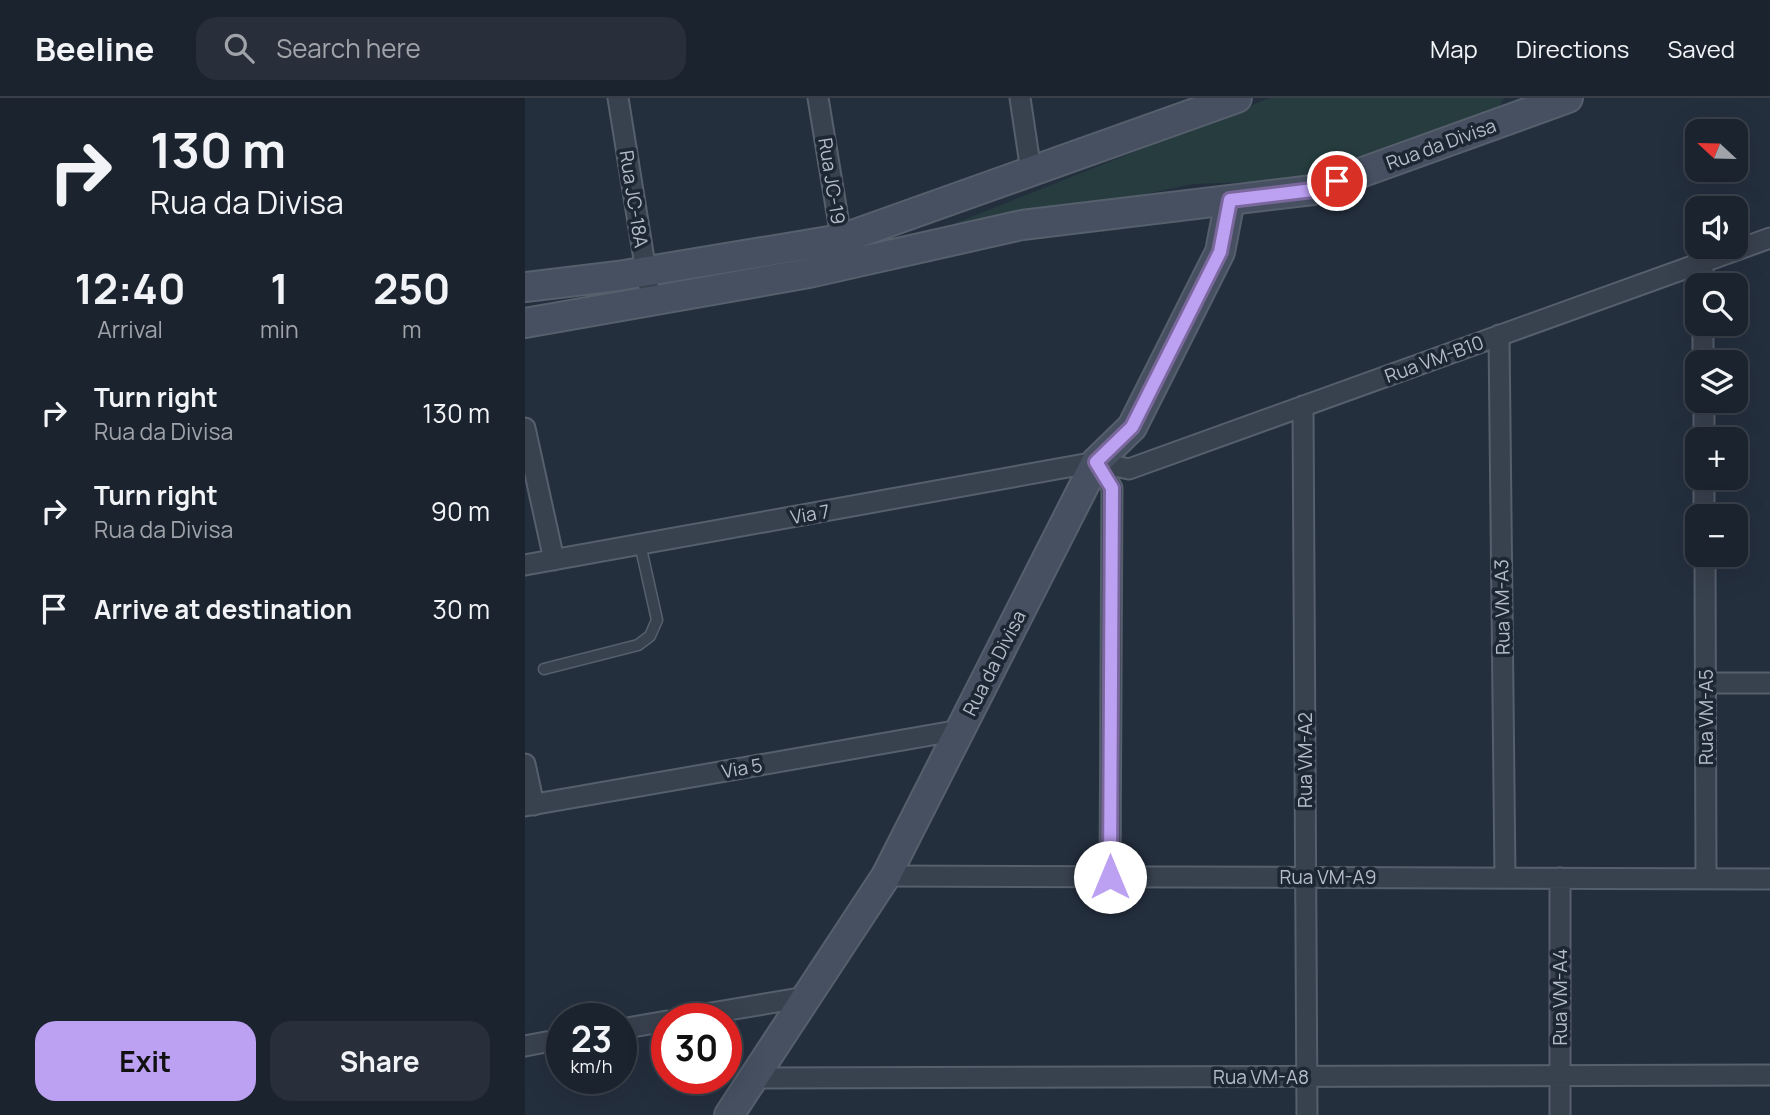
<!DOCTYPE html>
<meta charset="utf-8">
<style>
body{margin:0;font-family:Manrope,sans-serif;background:#282f3a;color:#f1f3f6;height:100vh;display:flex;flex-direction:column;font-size:26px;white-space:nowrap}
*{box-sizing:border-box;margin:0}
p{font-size:23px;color:#a0a4aa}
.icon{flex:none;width:38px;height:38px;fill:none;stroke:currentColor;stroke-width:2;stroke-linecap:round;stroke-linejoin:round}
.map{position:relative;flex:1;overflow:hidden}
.panel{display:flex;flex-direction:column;background:#1b232e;width:525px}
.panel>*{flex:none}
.banner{background:#1b232e;color:#f1f3f6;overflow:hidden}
.needle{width:46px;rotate:292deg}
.buttons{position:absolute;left:1160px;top:21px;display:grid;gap:14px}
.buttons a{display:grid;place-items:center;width:63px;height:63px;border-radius:14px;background:#1b232e;box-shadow:0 7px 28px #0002,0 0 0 2px #39404a;font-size:35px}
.speed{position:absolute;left:21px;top:905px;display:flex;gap:14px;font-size:35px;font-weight:700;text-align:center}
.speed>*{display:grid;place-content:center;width:91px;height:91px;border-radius:50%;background:#1b232e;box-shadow:0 7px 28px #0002,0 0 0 2px #39404a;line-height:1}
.speed small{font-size:18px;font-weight:400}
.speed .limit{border:10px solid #d22;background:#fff;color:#111}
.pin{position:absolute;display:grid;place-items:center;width:60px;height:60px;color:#fff;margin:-30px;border:4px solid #fff;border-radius:50%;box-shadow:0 2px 7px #0007}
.me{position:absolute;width:77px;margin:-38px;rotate:0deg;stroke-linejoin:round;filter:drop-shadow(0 0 5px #0008)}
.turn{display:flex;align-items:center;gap:24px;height:147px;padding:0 35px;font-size:32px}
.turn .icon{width:91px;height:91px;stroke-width:2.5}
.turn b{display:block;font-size:49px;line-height:60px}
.eta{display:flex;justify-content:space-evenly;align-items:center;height:119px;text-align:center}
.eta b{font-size:42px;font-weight:700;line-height:49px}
.primary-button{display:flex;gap:14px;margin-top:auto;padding:14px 35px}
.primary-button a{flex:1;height:80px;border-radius:21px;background:#bca0f2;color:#111;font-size:28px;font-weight:700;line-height:80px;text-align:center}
.primary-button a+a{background:#282f3a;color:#f1f3f6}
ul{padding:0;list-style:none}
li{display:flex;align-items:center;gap:21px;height:98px;padding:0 35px}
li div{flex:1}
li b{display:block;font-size:26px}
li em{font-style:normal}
header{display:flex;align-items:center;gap:42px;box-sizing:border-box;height:98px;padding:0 35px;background:#1b232e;border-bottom:2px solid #39404a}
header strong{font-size:33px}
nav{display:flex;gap:38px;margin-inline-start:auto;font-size:24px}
.search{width:490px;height:63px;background:#282f3a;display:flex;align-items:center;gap:18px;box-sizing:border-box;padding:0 24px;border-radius:21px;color:#a0a4aa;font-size:26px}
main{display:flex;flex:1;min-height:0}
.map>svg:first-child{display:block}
.green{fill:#263c3f}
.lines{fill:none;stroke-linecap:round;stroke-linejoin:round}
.lane-casing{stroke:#565f6c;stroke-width:13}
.street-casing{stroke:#565f6c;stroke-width:23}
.secondary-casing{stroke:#565f6c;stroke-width:32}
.lane{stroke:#38414e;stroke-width:10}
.street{stroke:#38414e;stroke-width:19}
.secondary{stroke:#465061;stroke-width:28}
.route-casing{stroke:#7a689d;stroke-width:18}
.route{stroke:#bca0f2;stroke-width:12}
.labels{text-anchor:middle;stroke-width:7;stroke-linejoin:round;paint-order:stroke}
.street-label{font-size:19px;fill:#b4bcc9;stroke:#1d2633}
</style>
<header>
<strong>Beeline</strong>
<div class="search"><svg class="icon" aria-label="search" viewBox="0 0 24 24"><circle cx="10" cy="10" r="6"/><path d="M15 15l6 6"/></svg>Search here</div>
<nav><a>Map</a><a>Directions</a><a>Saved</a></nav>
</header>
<main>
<section class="panel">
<div class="banner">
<div class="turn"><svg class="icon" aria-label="right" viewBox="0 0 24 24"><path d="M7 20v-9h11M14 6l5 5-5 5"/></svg><div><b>130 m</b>Rua da Divisa</div></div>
</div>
<div class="eta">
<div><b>12:40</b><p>Arrival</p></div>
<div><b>1</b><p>min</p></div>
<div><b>250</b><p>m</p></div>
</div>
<ul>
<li><svg class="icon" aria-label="right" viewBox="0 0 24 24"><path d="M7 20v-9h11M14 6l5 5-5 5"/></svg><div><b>Turn right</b><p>Rua da Divisa</p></div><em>130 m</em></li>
<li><svg class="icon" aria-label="right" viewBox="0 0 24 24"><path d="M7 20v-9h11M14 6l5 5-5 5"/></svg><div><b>Turn right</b><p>Rua da Divisa</p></div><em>90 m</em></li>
<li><svg class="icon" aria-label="arrive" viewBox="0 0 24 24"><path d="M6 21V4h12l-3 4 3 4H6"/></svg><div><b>Arrive at destination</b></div><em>30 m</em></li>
</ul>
<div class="primary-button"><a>Exit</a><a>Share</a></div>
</section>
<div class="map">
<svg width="1245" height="1017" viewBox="0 0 1245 1017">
<rect width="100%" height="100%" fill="#242f3e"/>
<path class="green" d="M745,0H979L970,17L778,82L668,86L432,135L428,126Z"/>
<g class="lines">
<g class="lane-casing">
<path id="lane" d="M19,571L113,547L125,538L132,522L115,446"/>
</g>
<g class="street-casing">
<path id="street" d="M93,0L123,186
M293,0L318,151
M495,0L506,73
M1178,164V187
M1178,226V264
M974,237L980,780
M1179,303V341
M778,308L782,1017
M0,330L29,462
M571,364L587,390L585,779
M1179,380V418
M1180,457L1181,781
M0,467L571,364L604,371L1245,140
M1180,585H1245
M0,666L9,707
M0,708L435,632
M361,778L1245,781
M156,920L281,899
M96,931L142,923
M0,948L37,941
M228,980L1245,977
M1035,1017V780"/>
</g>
<g class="secondary-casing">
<path id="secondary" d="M0,189L93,178L316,141L712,0
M0,225L284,175L497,127L788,92L1043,0
M204,1017L361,778L571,364L607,329L695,154L705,102"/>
</g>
<use href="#lane" class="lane"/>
<use href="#street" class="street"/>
<use href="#secondary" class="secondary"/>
</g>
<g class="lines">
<g class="route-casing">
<path id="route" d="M585,779L587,390L571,364L607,329L695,154L705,102L788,92L812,83"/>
</g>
<use href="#route" class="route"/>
</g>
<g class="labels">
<g class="street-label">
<text transform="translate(916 46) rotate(-20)" y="7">Rua da Divisa</text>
<text transform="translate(307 83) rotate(81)" y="7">Rua JC-19</text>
<text transform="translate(109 101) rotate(81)" y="7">Rua JC-18A</text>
<text transform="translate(909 261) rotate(-20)" y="7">Rua VM-B10</text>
<text transform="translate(285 416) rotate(-10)" y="7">Via 7</text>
<text transform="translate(977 509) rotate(-91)" y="7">Rua VM-A3</text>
<text transform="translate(469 565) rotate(-63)" y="7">Rua da Divisa</text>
<text transform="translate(1181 619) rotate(-90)" y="7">Rua VM-A5</text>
<text transform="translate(780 662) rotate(-90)" y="7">Rua VM-A2</text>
<text transform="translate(217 670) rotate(-10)" y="7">Via 5</text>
<text x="803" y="786">Rua VM-A9</text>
<text transform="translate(1035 899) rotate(-90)" y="7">Rua VM-A4</text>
<text x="736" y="986">Rua VM-A8</text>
</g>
</g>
</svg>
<div class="buttons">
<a><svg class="needle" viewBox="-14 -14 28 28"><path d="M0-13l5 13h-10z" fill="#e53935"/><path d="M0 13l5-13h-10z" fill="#a0a4aa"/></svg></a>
<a><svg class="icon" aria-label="sound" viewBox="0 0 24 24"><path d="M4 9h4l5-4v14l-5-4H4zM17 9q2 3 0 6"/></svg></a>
<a><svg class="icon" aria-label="search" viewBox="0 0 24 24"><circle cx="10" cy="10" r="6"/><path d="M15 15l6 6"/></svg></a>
<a><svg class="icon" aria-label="layers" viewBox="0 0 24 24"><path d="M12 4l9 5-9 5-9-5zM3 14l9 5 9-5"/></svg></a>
<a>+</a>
<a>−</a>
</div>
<div class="speed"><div>23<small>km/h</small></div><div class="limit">30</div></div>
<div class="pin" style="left:812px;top:83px;background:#d93025"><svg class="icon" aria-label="arrive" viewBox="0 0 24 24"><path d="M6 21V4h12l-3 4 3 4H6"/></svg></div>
<svg class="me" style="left:585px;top:779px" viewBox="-20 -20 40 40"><circle r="19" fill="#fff"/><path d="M0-13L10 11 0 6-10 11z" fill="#bca0f2"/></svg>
</div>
</main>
